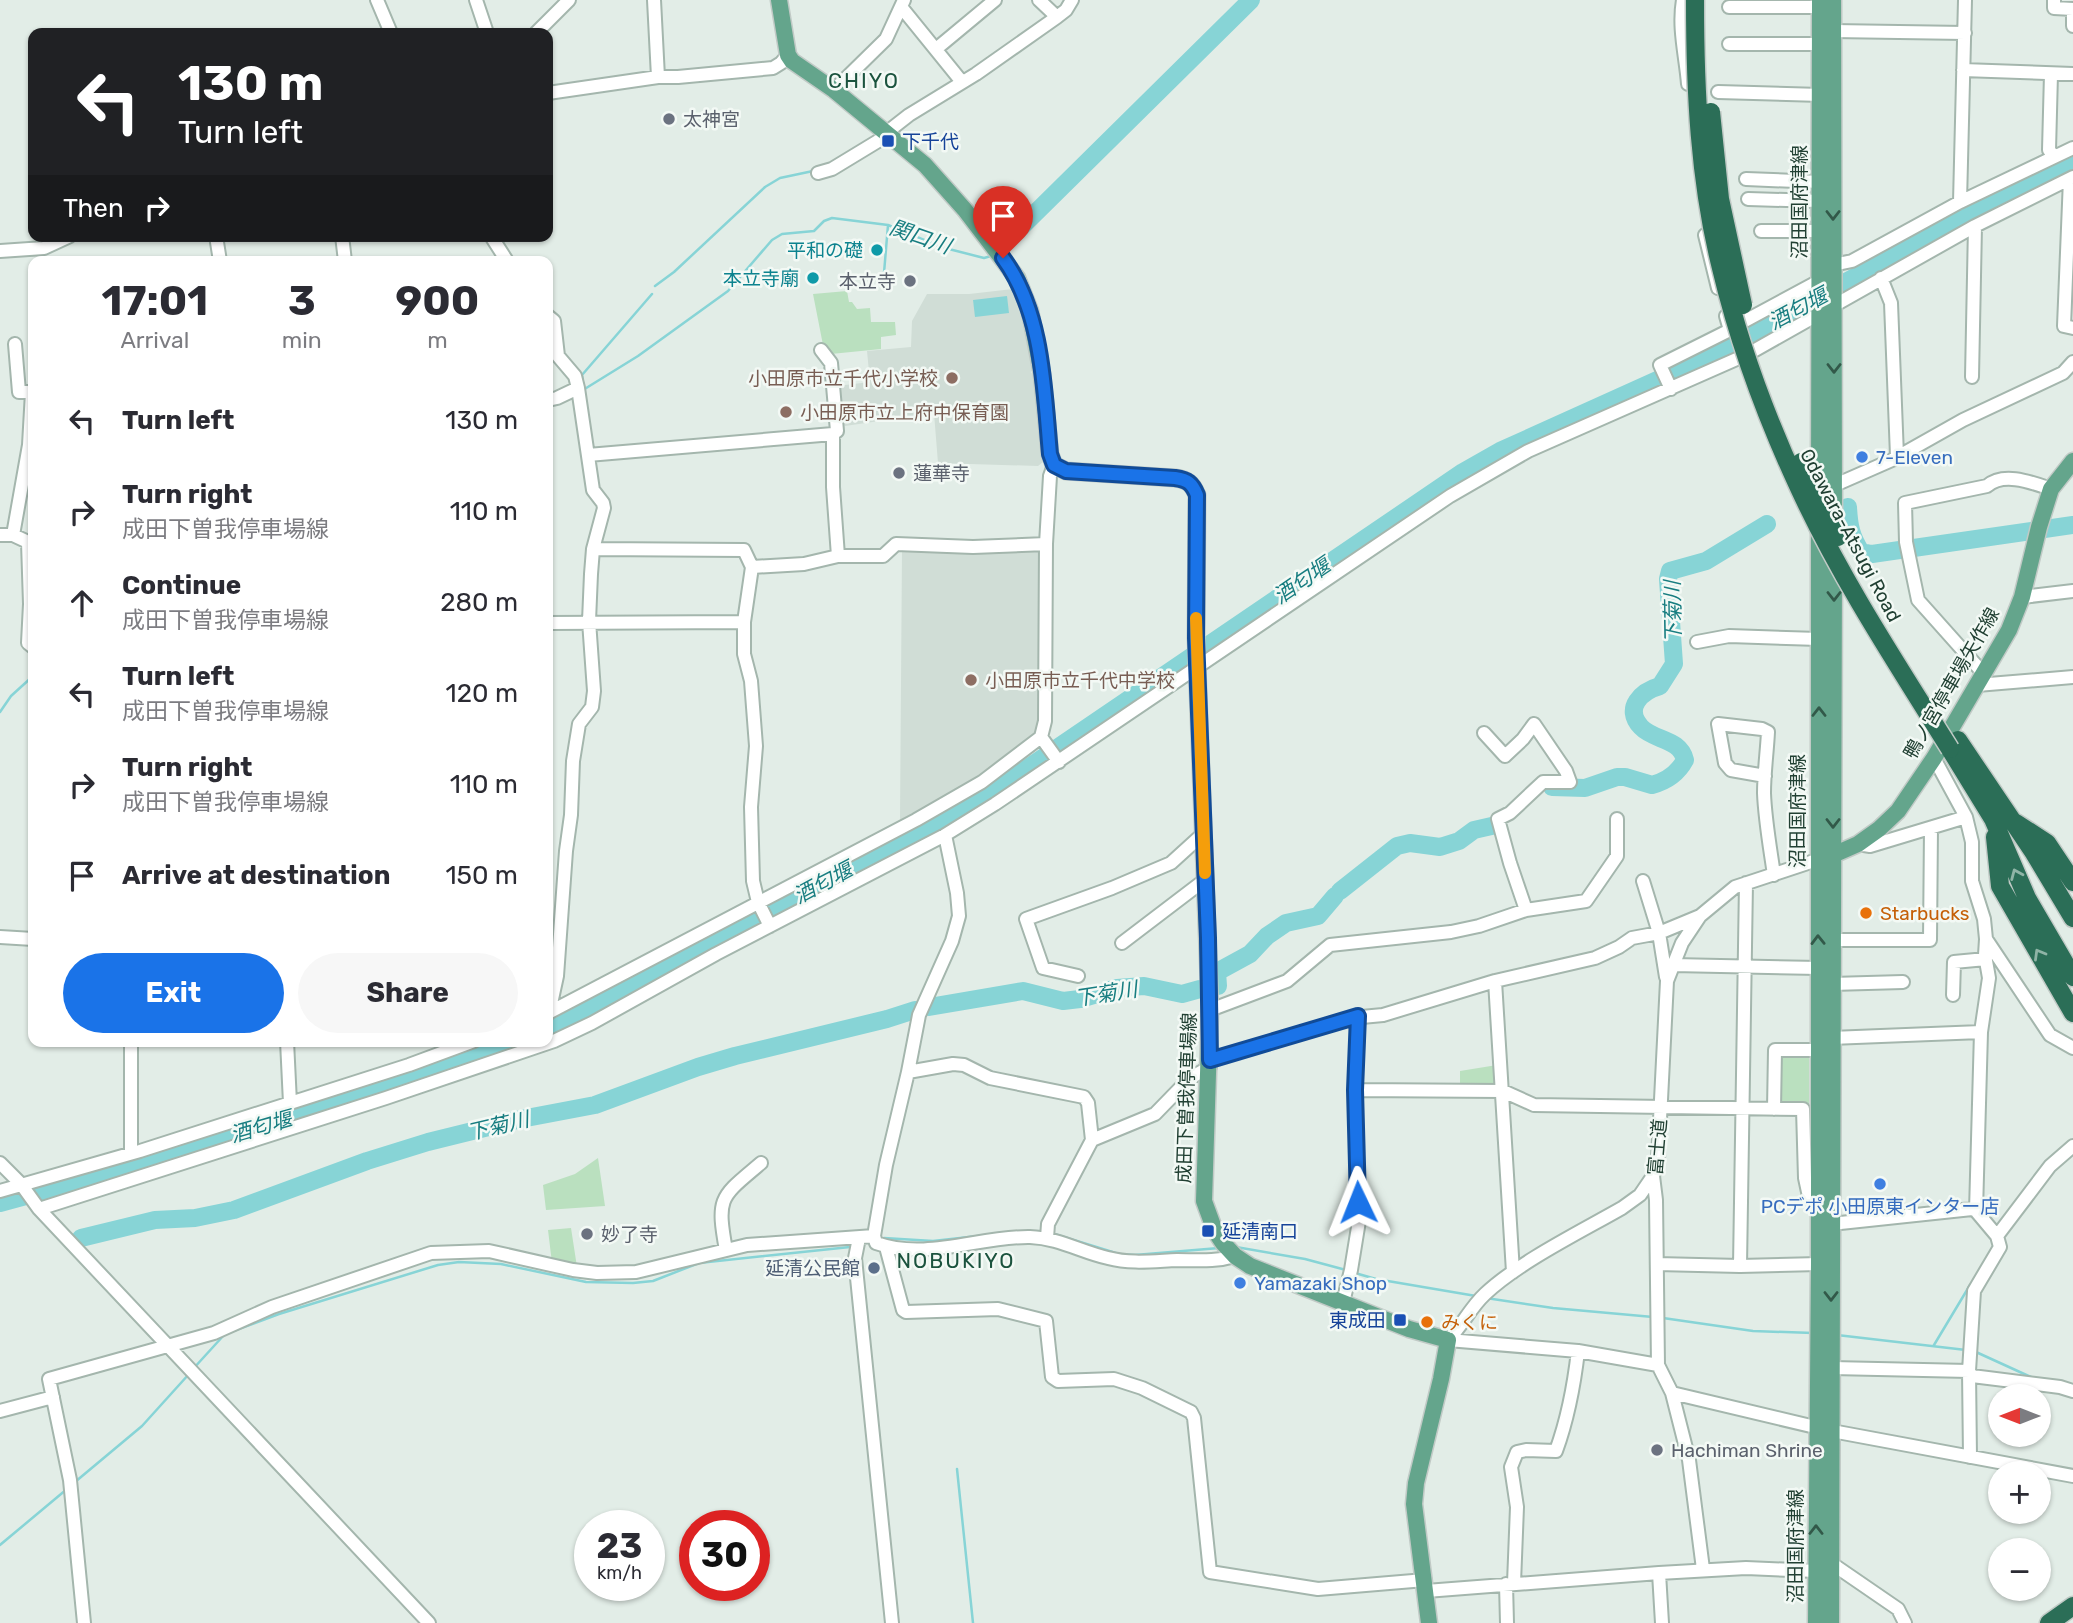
<!DOCTYPE html>
<meta charset="utf-8">
<style>
body{margin:0;font-family:Rubik,"Noto Sans JP",sans-serif;background:#f7f7f7;color:#2b2b33;height:100vh;display:flex;flex-direction:column;font-size:26px;white-space:nowrap}
*{box-sizing:border-box;margin:0}
p{font-size:23px;color:#7c7c81}
.icon{flex:none;width:38px;height:38px;fill:none;stroke:currentColor;stroke-width:2;stroke-linecap:round;stroke-linejoin:round}
.map{position:relative;flex:1;overflow:hidden}
.details{position:absolute;left:28px;top:256px;width:525px;height:791px;display:flex;flex-direction:column;background:#fff;border-radius:14px;box-shadow:0 2px 5px #0004}
.details>*{flex:none}
.top-card{position:absolute;left:28px;top:28px;width:525px;height:214px;border-radius:14px;box-shadow:0 2px 5px #0004;background:#202124;color:#fff;overflow:hidden}
.needle{width:46px;rotate:270deg}
.buttons{position:absolute;left:1988px;top:1384px;display:grid;gap:14px}
.buttons a{display:grid;place-items:center;width:63px;height:63px;border-radius:50%;background:#fff;box-shadow:0 2px 5px #0004;font-size:35px}
.speed{position:absolute;left:574px;top:1510px;display:flex;gap:14px;font-size:35px;font-weight:700;text-align:center}
.speed>*{display:grid;place-content:center;width:91px;height:91px;border-radius:50%;background:#fff;box-shadow:0 2px 5px #0004;line-height:1}
.speed small{font-size:18px;font-weight:400}
.speed .limit{border:10px solid #d22;background:#fff;color:#111}
.pin{position:absolute;display:grid;place-items:center;width:60px;height:60px;color:#fff;margin:-72px -30px;border-radius:50% 50% 50% 0;rotate:-45deg;box-shadow:0 0 7px #0007}
.pin .icon{rotate:45deg}
.me{position:absolute;width:77px;margin:-38px;rotate:358deg;stroke-linejoin:round;filter:drop-shadow(0 0 5px #0008)}
.turn{display:flex;align-items:center;gap:24px;height:147px;padding:0 35px;font-size:32px}
.turn .icon{width:91px;height:91px;stroke-width:2.5}
.turn b{display:block;font-size:49px;line-height:60px}
.then{display:flex;align-items:center;height:66px;padding:0 35px;background:#0003;gap:14px;font-size:26px}
.eta{display:flex;justify-content:space-evenly;align-items:center;height:119px;text-align:center}
.eta b{font-size:42px;font-weight:700;line-height:49px}
.cta{display:flex;gap:14px;margin-top:auto;padding:14px 35px}
.cta a{flex:1;height:80px;border-radius:42px;background:#1a73e8;color:#fff;font-size:28px;font-weight:700;line-height:80px;text-align:center}
.cta a+a{background:#f7f7f7;color:#2b2b33}
ul{padding:0;list-style:none}
li{display:flex;align-items:center;gap:21px;height:91px;padding:0 35px}
li div{flex:1}
li b{display:block;font-size:26px}
li em{font-style:normal}
.map>svg:first-child{display:block}
.built{fill:#d0ddd6}
.green{fill:#bae0bf}
.water{fill:#87d4d6}
.lines{fill:none;stroke-linecap:round;stroke-linejoin:round}
.stream{stroke:#87d4d6;stroke-width:2.5}
.river{stroke:#87d4d6;stroke-width:18}
.minor-casing{stroke:#a4b6ad;stroke-width:16}
.major-casing{stroke:#c1cac6;stroke-width:19}
.highway-casing{stroke:#c1cac6;stroke-width:21}
.minor{stroke:#fff;stroke-width:12}
.major{stroke:#64a58c;stroke-width:16}
.highway{stroke:#2b6e57;stroke-width:18}
.highway-bridge-casing{stroke:#c1cac6;stroke-width:21;stroke-linecap:butt}
.highway-bridge{stroke:#2b6e57;stroke-width:18}
.oneway{stroke:#325949}
.oneway2{stroke:#8fb4a6}
.route-casing{stroke:#114b97;stroke-width:18}
.route{stroke:#1a73e8;stroke-width:12}
.slow{stroke:#f59e0b;stroke-width:12}
.worship-dot{fill:#6b7280;stroke:#f3f9f5;stroke-width:2.5}
.transit-dot{fill:#1a4fb4;stroke:#f3f9f5;stroke-width:2.5}
.culture-dot{fill:#0f9aa8;stroke:#f3f9f5;stroke-width:2.5}
.education-dot{fill:#8d6e63;stroke:#f3f9f5;stroke-width:2.5}
.shop-dot{fill:#3f7fe0;stroke:#f3f9f5;stroke-width:2.5}
.food-dot{fill:#e8710a;stroke:#f3f9f5;stroke-width:2.5}
.service-dot{fill:#5c6f8a;stroke:#f3f9f5;stroke-width:2.5}
.labels{text-anchor:middle;stroke-width:5;stroke-linejoin:round;paint-order:stroke}
.worship-label{font-size:19px;fill:#5b616d;stroke:#f3f9f5;text-anchor:start}
.transit-label{font-size:19px;fill:#164399;stroke:#f3f9f5;text-anchor:start}
.street-label{font-size:19px;fill:#214033;stroke:#f3f9f5}
.culture-label{font-size:19px;fill:#0d838f;stroke:#f3f9f5;text-anchor:end}
.education-label{font-size:19px;fill:#785e54;stroke:#f3f9f5;text-anchor:start}
.shop-label{font-size:19px;fill:#366cbe;stroke:#f3f9f5;text-anchor:start}
.food-label{font-size:19px;fill:#c56008;stroke:#f3f9f5;text-anchor:start}
.service-label{font-size:19px;fill:#4e5e75;stroke:#f3f9f5;text-anchor:end}
.neighbourhood-label{font-size:21px;letter-spacing:2px;fill:#1b533e;stroke:#f3f9f5}
.water-label{font-size:21px;font-style:italic;fill:#177d80;stroke:#f3f9f5}
</style>
<div class="map">
<svg width="2073" height="1623" viewBox="0 0 2073 1623">
<rect width="100%" height="100%" fill="#e2ede7"/>
<path class="built" d="M1013,289L1025,318L1034,368L1031,372L1035,379L1043,462L1038,466L938,463L934,413L845,426L840,421L837,386L870,382L867,351L911,347L912,321L927,294H969Z
M1042,548V724L1037,731L997,767L904,821L900,820L902,549Z"/>
<path class="green" d="M847,291L849,302H852L857,309L870,308L871,322H895L896,335L881,337V349L831,354L823,345L813,294Z
M1778,1053H1809V1106H1777Z
M1497,1065L1498,1087H1460V1071Z
M598,1158L605,1206L546,1210L543,1185L575,1174Z
M571,1228L577,1267L552,1263L548,1230Z"/>
<path class="water" d="M1007,296L1009,313L975,317L973,300Z"/>
<g class="lines">
<path class="stream" d="M884,273L888,225
M655,286L674,272L765,187L780,178L813,171
M583,383L582,375L652,294
M583,390L638,356L728,291L772,240L782,234L814,231L824,221L832,218L888,225L941,247L984,258L991,256
M0,712L11,696L33,676
M1051,1233L1119,1254L1135,1255L1219,1248
M884,1238L933,1241L978,1236
M1236,1247L1305,1259L1346,1270
M1355,1273L1376,1279L1476,1296
M1486,1298L1553,1308L1653,1317
M1663,1318L1753,1331L1813,1333
M236,1330L279,1314L438,1265L459,1262L501,1264L586,1282L633,1283L653,1281L699,1263L850,1247
M1837,1335L1966,1350
M1934,1345L1970,1285
M1976,1352L2033,1378
M193,1369L224,1335
M957,1469L973,1623
M75,1482L142,1426L189,1374
M0,1545L67,1489"/>
<path class="river" d="M1004,244L1251,0
M1848,507C1849,526 1851,536 1861,552L1872,554L2073,525
M1552,787L1585,788L1617,777H1625L1652,785C1667,781 1678,773 1685,760C1680,738 1654,741 1641,727C1623,708 1642,691 1660,686L1674,664L1668,579L1670,571L1706,561L1767,524
M1340,891L1397,846L1410,843L1440,847L1459,841L1474,830L1496,825
M1218,986L1217,972L1250,954L1267,936L1286,923L1318,916L1335,896
M929,1007L1023,991L1063,1001L1080,999L1117,988L1144,986L1182,994L1200,989
M548,1030L921,835L988,795L1463,472L1500,451L1704,359L2028,183L2073,162
M0,1203L147,1163L316,1111L518,1041
M81,1238L155,1220L195,1218L234,1210L367,1161L428,1142L521,1119L595,1105L698,1067L735,1056L887,1019L915,1010"/>
<g class="minor-casing">
<path id="minor" d="M377,0L391,33
M476,0L487,33
M654,0L658,77
M1039,0L1057,17
M1683,0C1678,28 1686,57 1688,84
M2054,0V8L2073,9V26
M1729,7H1820
M902,8L962,82
M1833,31L1965,33
M536,33L569,0
M1729,44H1821
M936,49L995,0
M1963,70L2073,74
M2051,74L2049,150L2054,156
M834,90L886,39L904,0
M1718,92L1821,95
M548,93L658,77H678L773,68L781,63L788,55
M886,133L909,115L976,74L1057,17L1066,10L1072,0
M818,173L832,169L888,135
M1746,179L1820,182
M2070,179L2064,326L2073,328
M1748,199L1820,201
M1960,202L1965,0
M1761,231H1820
M1705,235L1718,288
M216,236L220,261
M342,236L345,261
M491,236L507,261
M0,251L44,248L70,236
M1833,265L1852,261L1960,202L2073,148
M1881,278L1891,303L1897,456
M548,316L554,321L558,356L575,376L578,388L593,490L603,503L604,508L593,549L591,574L589,621L594,691L592,707L579,724L573,761L571,815L566,851L557,976L549,1013
M1730,329L1819,281
M821,350L831,363L837,431L833,434V487L838,556
M1972,377L1975,226
M1671,389L1660,365L1730,330L1726,316
M548,400L557,398L578,388
M588,455L833,434
M1054,465L1050,476L1046,544L1045,721L1041,737L1059,762
M1835,485L1892,460L1963,420L2063,373L2073,362
M0,535H13L28,542L30,604L28,643L33,647
M13,535L29,445L32,392H19L15,344
M593,549L744,550L752,567L744,622V654L751,681L756,746L751,807L753,881L758,902L770,926
M752,567L804,564L838,556H883L896,544L973,547L1046,544
M2022,597L2073,591
M548,623L744,622
M1697,642L1729,636L1819,639
M1984,674L1918,600L1906,542L1905,503L1987,486C2004,471 2033,483 2051,489
M1977,685L2073,677
M1484,733L1505,756L1523,739L1534,724L1566,771L1570,782H1543L1510,813L1498,819L1510,863L1526,910
M1934,758L1966,817L1972,842V881L1984,919L1986,939L1985,955L1989,978L1981,1032L1976,1211L1997,1236L2000,1247L1974,1291L1969,1371L1970,1457
M1765,776L1731,770L1725,763L1718,724L1762,729L1768,732C1767,752 1764,773 1764,793C1765,820 1770,847 1774,875
M945,835L957,893L959,916L952,941L919,1015L908,1072L886,1165L874,1236L876,1243C926,1261 980,1236 1030,1237C1059,1238 1081,1252 1108,1258C1131,1264 1153,1261 1177,1260C1197,1260 1215,1262 1235,1256
M1858,844L1870,846L1966,817
M1643,881L1659,933L1666,977
M0,937L33,939
M1986,939L2050,1035L2073,1048
M1833,940H1930L1931,828
M1122,943L1206,879
M1673,965L1819,968
M1078,976L1043,968L1026,919L1112,888L1171,863L1204,833
M1495,981L1513,1272
M1832,984L1903,982
M1953,995L1954,962L1986,959
M1210,1010L1287,981L1330,945L1451,932L1479,926L1526,910L1586,901L1617,856V819
M548,1013L916,820L982,782L1041,737
M1831,1038L1981,1032
M131,1041V1153
M287,1041L290,1103
M1210,1060L1351,1018L1383,1015L1495,981L1595,958L1619,947L1632,938L1659,933L1700,916
M908,1072L953,1064L964,1065L990,1078L1084,1097L1088,1103L1092,1140
M1355,1090L1503,1091L1534,1105L1803,1109L1805,1178L1808,1192L1818,1212
M1774,1109L1775,1050H1819
M0,1163L21,1184L39,1209L429,1623
M0,1191L140,1151L409,1065L474,1041
M39,1209L386,1098L554,1041L592,1023L716,954L945,835L995,804L1450,496L1528,451L1748,354L1975,226L2073,177
M1831,1224L1972,1209L1976,1211
M1997,1236L2050,1166L2073,1146
M859,1238L855,1258L892,1623
M1047,1238L1048,1224L1092,1140L1155,1114L1190,1078L1210,1067
M886,1247L903,1310L906,1312L998,1309L1046,1321L1052,1377L1058,1381L1114,1379L1142,1388L1191,1412L1194,1418L1210,1572L1318,1589L1425,1580
M726,1250C716,1196 721,1197 761,1163
M1657,1264L1740,1266L1819,1264
M1740,1266L1746,883
M1343,1302L1351,1270L1359,1221L1355,1090L1358,1016
M1448,1340L1578,1351L1658,1365L1656,1200L1653,1176L1658,1159L1667,981L1682,943L1700,916L1735,887L1826,857
M1448,1340C1462,1326 1470,1308 1485,1294C1519,1262 1580,1232 1622,1208L1640,1195L1653,1176
M1658,1365L1672,1393L1832,1431L2073,1476
M1832,1368L1969,1371L1972,1376L2060,1387L2073,1391
M1672,1393L1689,1460L1703,1569
M0,1411L53,1397
M1831,1563L1898,1609L1905,1623
M1659,1573L1746,1568L1816,1571
M1514,1583L1517,1507L1511,1467L1517,1452L1526,1450L1556,1451C1568,1418 1574,1386 1578,1351
M1506,1584L1507,1623
M1426,1591L1659,1573L1662,1623
M84,1623L70,1480L49,1379L214,1333L272,1307L431,1253L489,1251L573,1270L597,1273L636,1272L747,1245L874,1236"/>
</g>
<g class="major-casing">
<path id="major" d="M779,0L788,55L792,61L834,90L925,165L965,210L1017,278L1030,311L1042,374L1050,454L1054,465L1066,471L1175,478C1188,480 1192,483 1197,495L1196,638L1210,1010L1204,1201L1215,1231L1223,1243L1235,1256L1250,1266L1409,1329L1448,1340L1441,1379L1416,1483L1414,1504L1429,1623
M1833,0L1834,530
M1819,498L1820,0
M1833,855L1858,844L1879,829L1898,811L1934,758L2009,630L2022,597L2039,527L2051,489L2073,461
M1816,1623L1819,1264V527
M1831,1623L1834,555"/>
</g>
<g class="highway-casing">
<path id="highway" d="M1958,740L2034,853L2073,918
M1950,749L1993,819L2027,898L2073,977
M2016,823L2047,843L2073,882
M1995,837L2000,886L2073,1013
M2049,1623L2073,1606"/>
</g>
<use href="#minor" class="minor"/>
<use href="#major" class="major"/>
<use href="#highway" class="highway"/>
<g class="highway-bridge-casing">
<path id="highway-bridge" d="M1695,0C1695,89 1699,181 1721,268C1739,344 1766,417 1799,488C1841,579 1897,664 1950,749
M1711,112L1720,199L1743,305
M1801,462L1838,537"/>
</g>
<use href="#highway-bridge" class="highway-bridge"/>
</g>
<defs><path id="oneway-chevron" d="M-2-3.5L2.5 0L-2 3.5" fill="none" stroke-width="1.6" stroke-linecap="round" stroke-linejoin="round" transform="scale(1.75)"/></defs>
<g class="oneway">
<use href="#oneway-chevron" transform="translate(1833 215) rotate(90)"/>
<use href="#oneway-chevron" transform="translate(1834 368) rotate(90)"/>
<use href="#oneway-chevron" transform="translate(1834 596) rotate(90)"/>
<use href="#oneway-chevron" transform="translate(1819 712) rotate(-90)"/>
<use href="#oneway-chevron" transform="translate(1833 823) rotate(90)"/>
<use href="#oneway-chevron" transform="translate(1818 940) rotate(-91)"/>
<use href="#oneway-chevron" transform="translate(1831 1296) rotate(90)"/>
<use href="#oneway-chevron" transform="translate(1816 1530) rotate(-90)"/>
</g>
<g class="oneway2">
<use href="#oneway-chevron" transform="translate(2016 874) rotate(-113)"/>
<use href="#oneway-chevron" transform="translate(2039 954) rotate(-120)"/>
</g>
<g class="lines">
<g class="route-casing">
<path id="route" d="M1003,258C1043,313 1044,388 1050,454L1054,465L1066,471L1175,478C1188,480 1192,483 1197,495L1196,638L1208,938L1210,1060L1358,1016L1355,1090L1358,1202"/>
</g>
<use href="#route" class="route"/>
<path class="slow" d="M1196,618L1205,873"/>
</g>
<g class="worship-dot">
<circle cx="669" cy="119" r="7"/>
<circle cx="910" cy="281" r="7"/>
<circle cx="899" cy="473" r="7"/>
<circle cx="587" cy="1234" r="7"/>
<circle cx="1657" cy="1450" r="7"/>
</g>
<g class="transit-dot">
<rect x="881" y="134" width="14" height="14" rx="3.5"/>
<rect x="1201" y="1224" width="14" height="14" rx="3.5"/>
<rect x="1393" y="1313" width="14" height="14" rx="3.5"/>
</g>
<g class="culture-dot">
<circle cx="877" cy="250" r="7"/>
<circle cx="813" cy="278" r="7"/>
</g>
<g class="education-dot">
<circle cx="952" cy="378" r="7"/>
<circle cx="786" cy="412" r="7"/>
<circle cx="971" cy="680" r="7"/>
</g>
<g class="shop-dot">
<circle cx="1862" cy="457" r="7"/>
<circle cx="1880" cy="1184" r="7"/>
<circle cx="1240" cy="1283" r="7"/>
</g>
<g class="food-dot">
<circle cx="1866" cy="913" r="7"/>
<circle cx="1427" cy="1322" r="7"/>
</g>
<circle class="service-dot" cx="874" cy="1268" r="7"/>
<g class="labels">
<g class="worship-label">
<text x="683" y="126">太神宮</text>
<text x="896" y="288" text-anchor="end">本立寺</text>
<text x="913" y="480">蓮華寺</text>
<text x="601" y="1241">妙了寺</text>
<text x="1671" y="1457">Hachiman Shrine</text>
</g>
<g class="transit-label">
<text x="902" y="148">下千代</text>
<text x="1222" y="1238">延清南口</text>
<text x="1386" y="1327" text-anchor="end">東成田</text>
</g>
<g class="street-label">
<text transform="translate(1799 202) rotate(-90)" y="7">沼田国府津線</text>
<text transform="translate(1851 535) rotate(62)" y="7">Odawara-Atsugi Road</text>
<text transform="translate(1951 683) rotate(-60)" y="7">鴨ノ宮停車場矢作線</text>
<text transform="translate(1797 811) rotate(-90)" y="7">沼田国府津線</text>
<text transform="translate(1186 1098) rotate(-88)" y="7">成田下曽我停車場線</text>
<text transform="translate(1657 1147) rotate(-85)" y="7">富士道</text>
<text transform="translate(1795 1546) rotate(-90)" y="7">沼田国府津線</text>
</g>
<g class="culture-label">
<text x="863" y="257">平和の礎</text>
<text x="799" y="285">本立寺廟</text>
</g>
<g class="education-label">
<text x="938" y="385" text-anchor="end">小田原市立千代小学校</text>
<text x="800" y="419">小田原市立上府中保育園</text>
<text x="985" y="687">小田原市立千代中学校</text>
</g>
<g class="shop-label">
<text x="1876" y="464">7-Eleven</text>
<text x="1880" y="1213" text-anchor="middle">PCデポ 小田原東インター店</text>
<text x="1254" y="1290">Yamazaki Shop</text>
</g>
<g class="food-label">
<text x="1880" y="920">Starbucks</text>
<text x="1441" y="1329">みくに</text>
</g>
<g class="service-label">
<text x="860" y="1275">延清公民館</text>
</g>
<g class="neighbourhood-label">
<text x="864" y="88">CHIYO</text>
<text x="956" y="1268">NOBUKIYO</text>
</g>
<g class="water-label">
<text transform="translate(920 237) rotate(19)" y="7">関口川</text>
<text transform="translate(1798 309) rotate(-28)" y="7">酒匂堰</text>
<text transform="translate(1302 581) rotate(-34)" y="7">酒匂堰</text>
<text transform="translate(1673 612) rotate(-91)" y="7">下菊川</text>
<text transform="translate(823 883) rotate(-28)" y="7">酒匂堰</text>
<text transform="translate(1106 994) rotate(-9)" y="7">下菊川</text>
<text transform="translate(498 1126) rotate(-13)" y="7">下菊川</text>
<text transform="translate(261 1127) rotate(-16)" y="7">酒匂堰</text>
</g>
</g>
</svg>
<div class="buttons">
<a><svg class="needle" viewBox="-14 -14 28 28"><path d="M0-13l5 13h-10z" fill="#e53935"/><path d="M0 13l5-13h-10z" fill="#7c7c81"/></svg></a>
<a>+</a>
<a>−</a>
</div>
<div class="speed"><div>23<small>km/h</small></div><div class="limit">30</div></div>
<div class="pin" style="left:1003px;top:258px;background:#d93025"><svg class="icon" aria-label="arrive" viewBox="0 0 24 24"><path d="M6 21V4h12l-3 4 3 4H6"/></svg></div>
<svg class="me" style="left:1358px;top:1202px" viewBox="-20 -20 40 40"><path d="M0-17L14 15 0 8-14 15z" fill="#1a73e8" stroke="#fff" stroke-width="4"/></svg>
<div class="top-card">
<div class="turn"><svg class="icon" aria-label="left" viewBox="0 0 24 24"><path d="M17 20v-9H6M10 6l-5 5 5 5"/></svg><div><b>130 m</b>Turn left</div></div>
<div class="then">Then<svg class="icon" aria-label="right" viewBox="0 0 24 24"><path d="M7 20v-9h11M14 6l5 5-5 5"/></svg></div>
</div>
<section class="details">
<div class="eta">
<div><b>17:01</b><p>Arrival</p></div>
<div><b>3</b><p>min</p></div>
<div><b>900</b><p>m</p></div>
</div>
<ul>
<li><svg class="icon" aria-label="left" viewBox="0 0 24 24"><path d="M17 20v-9H6M10 6l-5 5 5 5"/></svg><div><b>Turn left</b></div><em>130 m</em></li>
<li><svg class="icon" aria-label="right" viewBox="0 0 24 24"><path d="M7 20v-9h11M14 6l5 5-5 5"/></svg><div><b>Turn right</b><p>成田下曽我停車場線</p></div><em>110 m</em></li>
<li><svg class="icon" aria-label="ahead" viewBox="0 0 24 24"><path d="M12 20V5M6 11l6-6 6 6"/></svg><div><b>Continue</b><p>成田下曽我停車場線</p></div><em>280 m</em></li>
<li><svg class="icon" aria-label="left" viewBox="0 0 24 24"><path d="M17 20v-9H6M10 6l-5 5 5 5"/></svg><div><b>Turn left</b><p>成田下曽我停車場線</p></div><em>120 m</em></li>
<li><svg class="icon" aria-label="right" viewBox="0 0 24 24"><path d="M7 20v-9h11M14 6l5 5-5 5"/></svg><div><b>Turn right</b><p>成田下曽我停車場線</p></div><em>110 m</em></li>
<li><svg class="icon" aria-label="arrive" viewBox="0 0 24 24"><path d="M6 21V4h12l-3 4 3 4H6"/></svg><div><b>Arrive at destination</b></div><em>150 m</em></li>
</ul>
<div class="cta"><a>Exit</a><a>Share</a></div>
</section>
</div>
